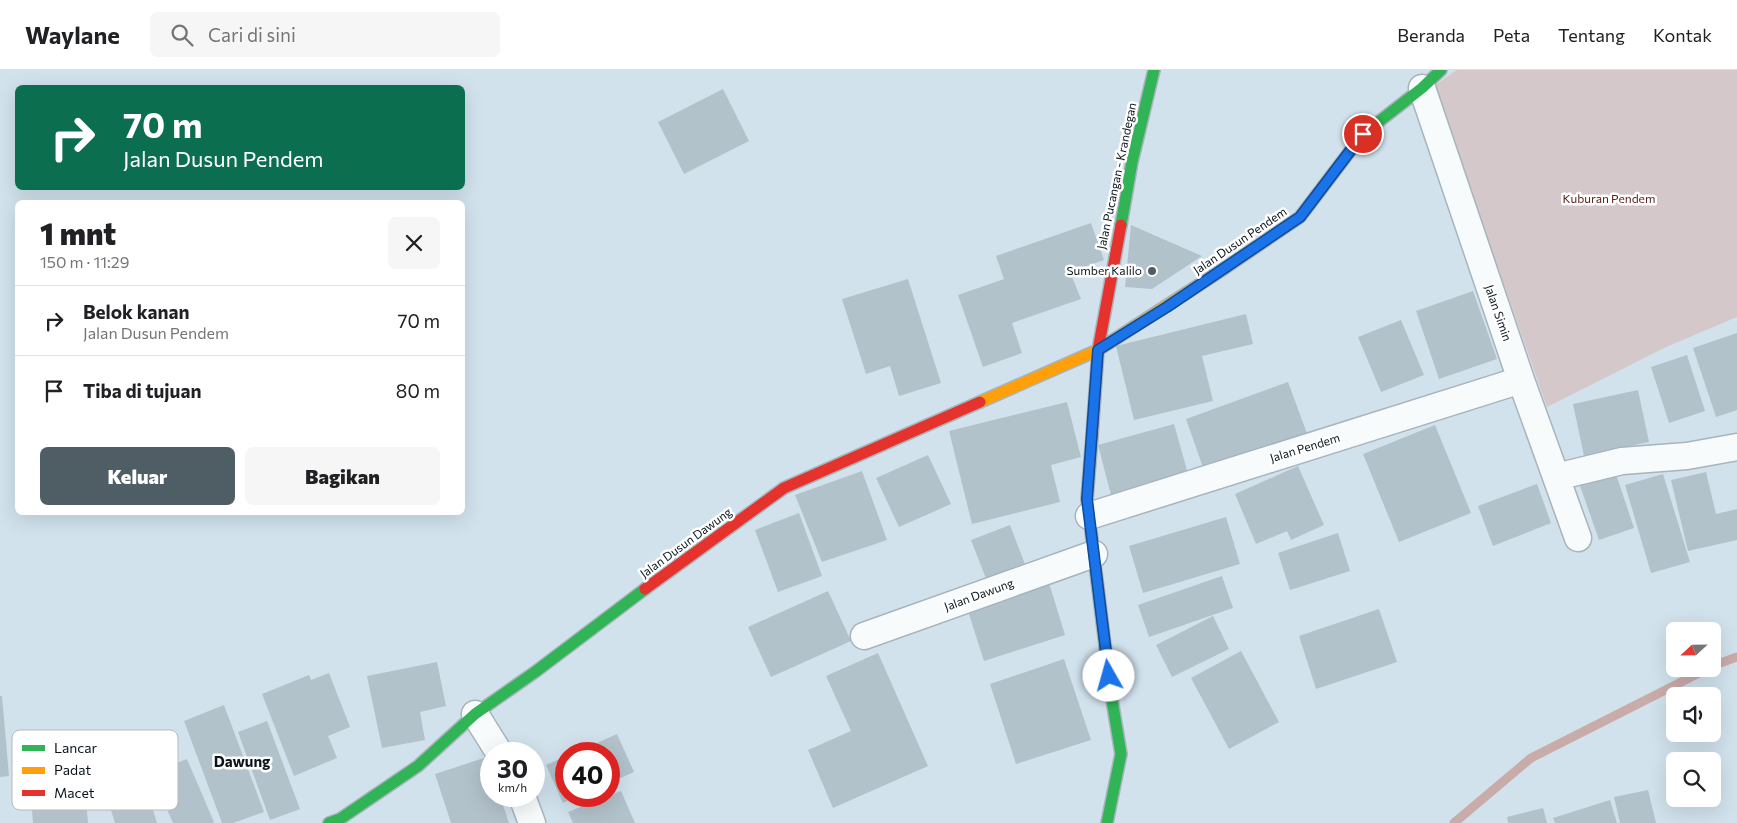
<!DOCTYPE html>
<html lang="id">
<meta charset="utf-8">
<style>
body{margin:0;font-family:Commissioner,sans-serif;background:#f6f6f6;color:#202124;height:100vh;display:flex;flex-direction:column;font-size:19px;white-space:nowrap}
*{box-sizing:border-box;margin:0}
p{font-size:16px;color:#757577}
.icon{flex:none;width:28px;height:28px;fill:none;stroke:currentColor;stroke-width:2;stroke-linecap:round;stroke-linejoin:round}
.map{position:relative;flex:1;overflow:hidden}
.sheet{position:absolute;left:15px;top:130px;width:450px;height:315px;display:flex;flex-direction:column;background:#fff;border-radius:8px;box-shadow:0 5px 20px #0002}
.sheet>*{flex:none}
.banner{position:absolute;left:15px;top:15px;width:450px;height:105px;border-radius:8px;box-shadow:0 5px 20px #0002;background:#0b6e4f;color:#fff;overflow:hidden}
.needle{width:32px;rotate:248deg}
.buttons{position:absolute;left:1666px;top:552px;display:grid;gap:10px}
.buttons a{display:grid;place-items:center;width:55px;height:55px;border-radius:8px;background:#fff;box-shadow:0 5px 20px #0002;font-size:25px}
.speed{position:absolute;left:480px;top:672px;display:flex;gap:10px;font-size:25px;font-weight:700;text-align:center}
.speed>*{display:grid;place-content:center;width:65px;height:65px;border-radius:50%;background:#fff;box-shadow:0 5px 20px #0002;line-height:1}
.speed small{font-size:12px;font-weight:400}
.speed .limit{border:8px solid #d22;background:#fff;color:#111}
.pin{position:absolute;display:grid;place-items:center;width:42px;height:42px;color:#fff;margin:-21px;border:2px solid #fff;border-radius:50%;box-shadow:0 1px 5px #0007}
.me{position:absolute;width:55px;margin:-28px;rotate:353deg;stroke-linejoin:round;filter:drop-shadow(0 0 4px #0008)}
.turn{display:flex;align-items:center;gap:18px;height:105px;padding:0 25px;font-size:22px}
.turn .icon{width:65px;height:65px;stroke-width:2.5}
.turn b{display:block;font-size:35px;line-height:42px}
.round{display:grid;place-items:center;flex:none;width:52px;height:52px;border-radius:8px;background:#f6f6f6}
.summary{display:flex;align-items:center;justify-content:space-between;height:85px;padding:0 25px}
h1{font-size:30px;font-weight:800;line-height:38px}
.cta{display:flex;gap:10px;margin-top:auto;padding:10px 25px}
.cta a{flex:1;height:58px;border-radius:8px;background:#4f5d64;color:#fff;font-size:20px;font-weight:800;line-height:58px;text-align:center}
.cta a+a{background:#f6f6f6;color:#202124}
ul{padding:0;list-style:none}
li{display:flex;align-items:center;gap:15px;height:70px;padding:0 25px;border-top:1px solid #e0e0e0}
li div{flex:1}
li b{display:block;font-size:19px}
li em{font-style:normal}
header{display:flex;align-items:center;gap:30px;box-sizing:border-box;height:70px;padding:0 25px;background:#fff;border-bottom:1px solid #e0e0e0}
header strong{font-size:24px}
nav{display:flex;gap:28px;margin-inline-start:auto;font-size:18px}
.search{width:350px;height:45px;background:#f6f6f6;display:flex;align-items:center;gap:12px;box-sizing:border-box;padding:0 18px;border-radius:8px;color:#757577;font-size:19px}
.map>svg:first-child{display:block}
.green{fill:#d5c8ca}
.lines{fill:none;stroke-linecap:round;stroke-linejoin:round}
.stream{stroke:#c9acaa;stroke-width:9}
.building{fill:#b2c2cb}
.street-casing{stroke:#a7b4bc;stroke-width:29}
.fast-casing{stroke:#a7b4bc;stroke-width:14}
.slow-casing{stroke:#a7b4bc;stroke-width:14}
.jam-casing{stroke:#a7b4bc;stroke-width:14}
.street{stroke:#f8fbfc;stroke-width:26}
.fast{stroke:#30b455;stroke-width:11}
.slow{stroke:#ff9f0a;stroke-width:11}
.jam{stroke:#e5322d;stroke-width:11}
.route-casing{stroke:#114b97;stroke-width:12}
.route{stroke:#1a73e8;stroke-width:9}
.poi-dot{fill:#4f5d64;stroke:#fff;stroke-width:2}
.labels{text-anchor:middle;stroke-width:5;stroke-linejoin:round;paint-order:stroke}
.street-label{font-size:12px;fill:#09151b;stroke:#fff}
.park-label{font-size:12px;fill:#561b16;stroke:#fff}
.poi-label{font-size:12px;fill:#09151b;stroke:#fff;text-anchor:end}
.quarter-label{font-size:15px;font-weight:bold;fill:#09151b;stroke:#fff}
.key{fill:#fff;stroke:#b5b9bb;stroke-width:1}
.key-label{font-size:14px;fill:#09151b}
</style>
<header>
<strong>Waylane</strong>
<div class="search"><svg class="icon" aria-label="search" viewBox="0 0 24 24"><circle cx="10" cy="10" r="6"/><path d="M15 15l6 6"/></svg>Cari di sini</div>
<nav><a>Beranda</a><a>Peta</a><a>Tentang</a><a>Kontak</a></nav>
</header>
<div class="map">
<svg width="1737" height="753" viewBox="0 0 1737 753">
<rect width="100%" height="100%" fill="#d1e2ed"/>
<path class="green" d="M1457,0H1737V247L1666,277L1547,337L1434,16Z"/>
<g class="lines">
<path class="stream" d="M1712,596L1737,587
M1454,753L1531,688L1707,599"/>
</g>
<path class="building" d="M723,19L749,71L684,104L658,52Z
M1091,153L1104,190L1070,202L1081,229L1012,253L1022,283L983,297L958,225L1004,209L996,186Z
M1131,155L1202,186L1152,219L1125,217Z
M908,209L941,313L899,326L890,296L866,304L842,229Z
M1473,221L1497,289L1439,309L1416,241Z
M1246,244L1253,274L1202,286L1213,331L1134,350L1116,276Z
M1401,250L1424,305L1381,322L1358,267Z
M1737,263V340L1716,347L1693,278Z
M1687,285L1705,341L1669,353L1651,297Z
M1288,312L1308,366L1205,403L1186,349Z
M1638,320L1649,372L1584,386L1573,334Z
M1067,332L1081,387L1051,395L1060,432L972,454L949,361Z
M1174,354L1188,404L1111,425L1098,375Z
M1435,355L1471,443L1399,472L1363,384Z
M928,385L951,434L899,457L876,408Z
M1298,396L1324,455L1291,470L1287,461L1256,474L1235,424Z
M1614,398L1634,458L1599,470L1578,410Z
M862,401L887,470L822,492L795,425Z
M1706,402L1716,444L1737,439V470L1688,481L1671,410Z
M1663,404L1690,492L1651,503L1625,415Z
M1537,414L1551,453L1493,476L1478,436Z
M799,443L822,506L778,522L755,460Z
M1226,447L1240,494L1143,523L1129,476Z
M1010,455L1026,497L987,511L971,470Z
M1338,463L1350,501L1290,520L1278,483Z
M1222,506L1233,538L1149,567L1138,535Z
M1049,513L1065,565L984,591L967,538Z
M828,521L851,571L771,607L748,557Z
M1379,539L1397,592L1316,619L1299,566Z
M1213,546L1229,579L1172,607L1156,575Z
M1241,581L1279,652L1229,679L1191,608Z
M878,583L928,696L833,738L808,680L851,661L826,606Z
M1064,589L1091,670L1016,694L990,614Z
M437,592L446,636L420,642L425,670L382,678L367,606Z
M329,603L350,657L328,666L337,688L294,706L262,624L309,605L311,610Z
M0,626H2L9,706L0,707Z
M224,635L264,742L233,753H222L184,651Z
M267,651L300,739L270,750L238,662Z
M617,664L634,702L609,713V684H572Z
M81,670L88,753H33L27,675Z
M566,686V726H578L563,733L546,695Z
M487,687L491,699V726H500L509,753H451L435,704Z
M187,689L214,752L213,753H173L151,703Z
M141,699L157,753H115L102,711Z
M1648,720L1656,753H1620L1614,727Z
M621,721L635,753H573L568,742Z
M1610,730L1617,753H1555L1553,748Z
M1543,738L1547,753H1508L1507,747Z"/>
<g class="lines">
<g class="street-casing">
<path id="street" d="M1422,18L1521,310L1578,468
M1556,407L1622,391L1687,386L1737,377
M1089,446L1521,310
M864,566L1094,484
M475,644L500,684
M522,726L532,753"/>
</g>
<g class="fast-casing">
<path id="fast" d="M1121,155L1132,92L1154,0
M1225,198L1300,147L1363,64L1422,18L1441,0
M1092,366L1087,429L1111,624L1121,684L1107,753
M329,753L340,749L418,696L475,644L535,602L645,519"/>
</g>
<g class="slow-casing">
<path id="slow" d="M980,332L1098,280L1225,198"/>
</g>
<g class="jam-casing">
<path id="jam" d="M1092,366L1098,280L1121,155
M645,519L784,418L980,332"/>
</g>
<use href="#street" class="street"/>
<use href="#fast" class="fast"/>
<use href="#slow" class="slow"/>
<use href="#jam" class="jam"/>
</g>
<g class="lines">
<g class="route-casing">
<path id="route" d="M1109,606L1087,429L1098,280L1167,237L1300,147L1363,64"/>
</g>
<use href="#route" class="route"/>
</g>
<circle class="poi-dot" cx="1152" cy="201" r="5"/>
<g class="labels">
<g class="street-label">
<text transform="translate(1117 106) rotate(-78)" y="4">Jalan Pucangan - Krandegan</text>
<text transform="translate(1240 171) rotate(-34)" y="4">Jalan Dusun Pendem</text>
<text transform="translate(1498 243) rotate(71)" y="4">Jalan Simin</text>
<text transform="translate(1305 378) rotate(-17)" y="4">Jalan Pendem</text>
<text transform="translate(686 473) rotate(-36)" y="4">Jalan Dusun Dawung</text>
<text transform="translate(979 525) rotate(-20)" y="4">Jalan Dawung</text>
</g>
<g class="park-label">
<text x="1609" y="133">Kuburan Pendem</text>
</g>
<g class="poi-label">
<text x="1142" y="205">Sumber Kalilo</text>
</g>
<g class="quarter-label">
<text x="242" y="697">Dawung</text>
</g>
</g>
<rect x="12" y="660" width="166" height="80" rx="8" class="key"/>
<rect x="22" y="675" width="23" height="6" fill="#30b455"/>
<rect x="22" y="697" width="23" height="7" fill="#ff9f0a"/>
<rect x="22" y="720" width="23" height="6" fill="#e5322d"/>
<g class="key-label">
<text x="54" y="683">Lancar</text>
<text x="54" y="705">Padat</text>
<text x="54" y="728">Macet</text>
</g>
</svg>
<div class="buttons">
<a><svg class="needle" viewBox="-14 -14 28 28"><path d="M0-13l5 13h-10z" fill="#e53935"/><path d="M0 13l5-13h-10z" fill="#757577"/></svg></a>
<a><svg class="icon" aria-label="sound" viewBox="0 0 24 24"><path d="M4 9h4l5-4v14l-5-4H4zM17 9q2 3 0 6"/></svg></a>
<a><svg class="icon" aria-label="search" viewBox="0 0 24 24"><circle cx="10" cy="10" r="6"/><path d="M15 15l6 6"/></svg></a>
</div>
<div class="speed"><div>30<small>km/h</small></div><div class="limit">40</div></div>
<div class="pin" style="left:1363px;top:64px;background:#d93025"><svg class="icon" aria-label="arrive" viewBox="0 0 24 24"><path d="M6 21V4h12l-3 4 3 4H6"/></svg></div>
<svg class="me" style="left:1109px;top:606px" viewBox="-20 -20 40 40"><circle r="19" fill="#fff"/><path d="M0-13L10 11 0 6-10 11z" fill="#1a73e8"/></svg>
<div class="banner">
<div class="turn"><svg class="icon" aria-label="right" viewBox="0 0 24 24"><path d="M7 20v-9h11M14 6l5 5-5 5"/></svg><div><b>70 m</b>Jalan Dusun Pendem</div></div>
</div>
<section class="sheet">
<div class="summary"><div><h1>1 mnt</h1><p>150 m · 11:29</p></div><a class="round"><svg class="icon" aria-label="close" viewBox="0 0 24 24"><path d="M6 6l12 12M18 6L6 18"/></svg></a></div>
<ul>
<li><svg class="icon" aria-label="right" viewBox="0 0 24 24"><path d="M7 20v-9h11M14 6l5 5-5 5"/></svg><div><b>Belok kanan</b><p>Jalan Dusun Pendem</p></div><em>70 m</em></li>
<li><svg class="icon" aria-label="arrive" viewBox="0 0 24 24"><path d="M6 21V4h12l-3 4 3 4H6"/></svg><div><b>Tiba di tujuan</b></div><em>80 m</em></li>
</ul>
<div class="cta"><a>Keluar</a><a>Bagikan</a></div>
</section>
</div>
